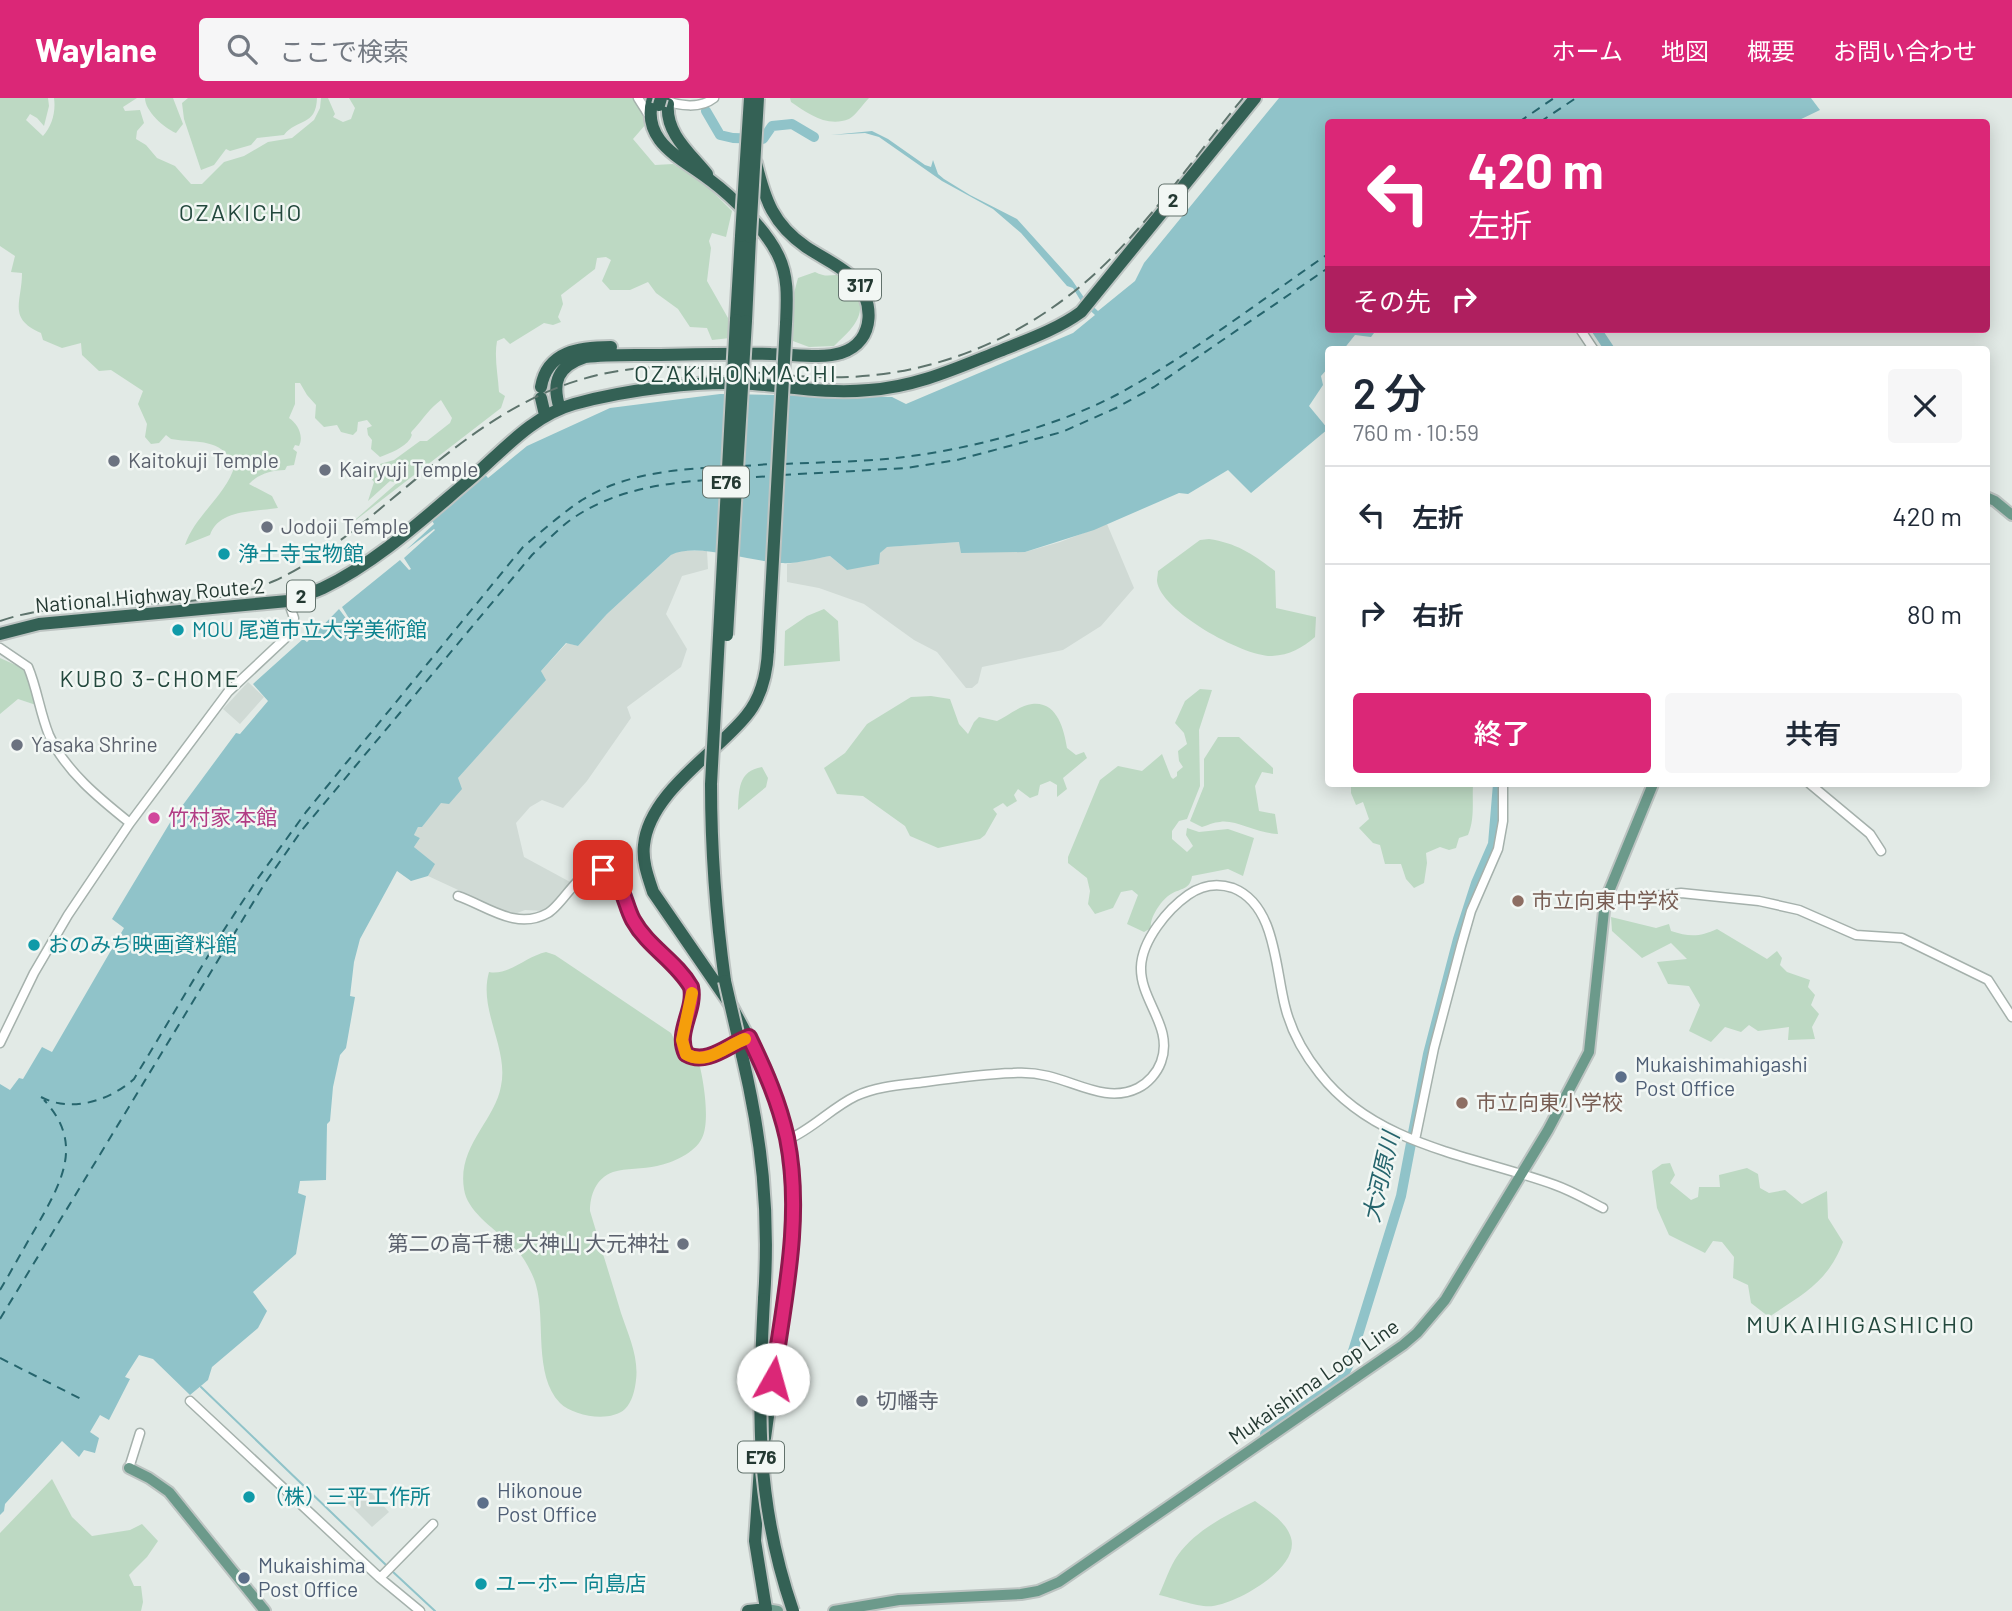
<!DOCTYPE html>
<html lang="ja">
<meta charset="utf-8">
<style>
body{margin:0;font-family:Barlow,"Noto Sans JP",sans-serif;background:#f6f6f7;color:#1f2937;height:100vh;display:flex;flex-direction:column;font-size:26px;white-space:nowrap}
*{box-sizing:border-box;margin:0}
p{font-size:23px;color:#747a83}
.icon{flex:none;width:38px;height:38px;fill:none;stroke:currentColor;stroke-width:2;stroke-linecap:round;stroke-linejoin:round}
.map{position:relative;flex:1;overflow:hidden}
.details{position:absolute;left:1325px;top:248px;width:665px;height:441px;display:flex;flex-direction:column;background:#fff;border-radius:7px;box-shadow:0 4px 18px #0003}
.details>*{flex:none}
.hud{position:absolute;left:1325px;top:21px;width:665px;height:214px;border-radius:7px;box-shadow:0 4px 18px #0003;background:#db2777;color:#fff;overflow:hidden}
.pin{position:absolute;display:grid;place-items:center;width:60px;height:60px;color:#fff;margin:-30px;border-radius:14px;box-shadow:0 4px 10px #0006}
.me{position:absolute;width:77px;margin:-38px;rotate:7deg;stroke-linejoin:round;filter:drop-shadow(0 0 5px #0008)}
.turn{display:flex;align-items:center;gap:24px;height:147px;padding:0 28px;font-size:32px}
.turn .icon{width:91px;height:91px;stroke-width:2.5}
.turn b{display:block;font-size:49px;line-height:60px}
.then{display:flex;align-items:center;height:66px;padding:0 28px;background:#0003;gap:14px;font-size:26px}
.round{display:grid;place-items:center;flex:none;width:74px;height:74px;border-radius:7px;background:#f6f6f7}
.summary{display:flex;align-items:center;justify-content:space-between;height:119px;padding:0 28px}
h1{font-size:42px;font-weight:600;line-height:52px}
.cta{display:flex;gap:14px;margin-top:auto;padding:14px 28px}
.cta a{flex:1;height:80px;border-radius:7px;background:#db2777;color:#fff;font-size:28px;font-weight:600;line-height:80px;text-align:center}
.cta a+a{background:#f6f6f7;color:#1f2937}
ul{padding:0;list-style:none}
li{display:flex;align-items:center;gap:21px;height:98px;padding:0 28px;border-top:2px solid #e0e1e3}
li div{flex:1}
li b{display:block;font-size:26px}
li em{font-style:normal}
header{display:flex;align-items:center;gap:42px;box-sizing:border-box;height:98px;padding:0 35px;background:#db2777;color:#fff}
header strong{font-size:33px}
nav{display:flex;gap:38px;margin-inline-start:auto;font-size:24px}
.search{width:490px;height:63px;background:#f6f6f7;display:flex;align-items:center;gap:18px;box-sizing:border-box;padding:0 24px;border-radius:7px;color:#747a83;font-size:26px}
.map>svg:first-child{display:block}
.built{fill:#d0dad5}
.green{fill:#bdd9c3}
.water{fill:#90c3c9}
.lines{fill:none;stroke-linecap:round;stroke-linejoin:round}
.stream{stroke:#90c3c9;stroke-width:2}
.river{stroke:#90c3c9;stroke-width:10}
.ferry{stroke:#26656d;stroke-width:2;stroke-dasharray:9 7;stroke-linecap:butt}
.minor-casing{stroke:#a5b1ac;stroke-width:11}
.major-casing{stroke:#bdc4c2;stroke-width:14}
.highway-casing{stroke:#bdc4c2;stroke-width:16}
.minor{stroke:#fff;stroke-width:8}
.major{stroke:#6c9a8b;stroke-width:10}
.highway{stroke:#346155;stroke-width:12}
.rail{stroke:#5e746d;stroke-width:2;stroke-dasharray:14 7;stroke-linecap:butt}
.highway-bridge-casing{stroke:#bdc4c2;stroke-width:16;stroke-linecap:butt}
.highway-bridge{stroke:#346155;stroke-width:12}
.route-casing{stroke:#8e194d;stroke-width:18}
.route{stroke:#db2777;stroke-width:12}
.slow{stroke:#f59e0b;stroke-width:12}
.worship-dot{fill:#6b7280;stroke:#f2f7f4;stroke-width:2.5}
.culture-dot{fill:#0f9aa8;stroke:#f2f7f4;stroke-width:2.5}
.hotel-dot{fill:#d1479c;stroke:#f2f7f4;stroke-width:2.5}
.education-dot{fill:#8d6e63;stroke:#f2f7f4;stroke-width:2.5}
.service-dot{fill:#5c6f8a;stroke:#f2f7f4;stroke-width:2.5}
.labels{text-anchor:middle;stroke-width:5;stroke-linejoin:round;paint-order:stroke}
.shield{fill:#f2f7f4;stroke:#62726c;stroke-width:2}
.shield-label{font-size:19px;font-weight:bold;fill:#243932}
.worship-label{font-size:21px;fill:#5b616d;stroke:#f2f7f4;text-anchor:start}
.culture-label{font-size:21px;fill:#0d838f;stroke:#f2f7f4;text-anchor:start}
.street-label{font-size:21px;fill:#243932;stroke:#f2f7f4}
.hotel-label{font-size:21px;fill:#b23c85;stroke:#f2f7f4;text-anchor:start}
.education-label{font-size:21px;fill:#785e54;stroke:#f2f7f4;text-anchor:start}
.service-label{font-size:21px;fill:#4e5e75;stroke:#f2f7f4;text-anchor:start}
.neighbourhood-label{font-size:23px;letter-spacing:2px;fill:#23483d;stroke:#f2f7f4}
.water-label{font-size:23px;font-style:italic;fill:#26656d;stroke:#f2f7f4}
.quarter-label{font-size:24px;letter-spacing:2px;fill:#23483d;stroke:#f2f7f4}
</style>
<header>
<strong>Waylane</strong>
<div class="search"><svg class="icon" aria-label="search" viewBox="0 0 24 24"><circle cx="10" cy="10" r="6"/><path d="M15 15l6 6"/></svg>ここで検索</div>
<nav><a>ホーム</a><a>地図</a><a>概要</a><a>お問い合わせ</a></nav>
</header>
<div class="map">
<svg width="2012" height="1513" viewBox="0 0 2012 1513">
<rect width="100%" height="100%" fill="#e2eae6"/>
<path class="built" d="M1107,426L1134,490L1101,528L1063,552L982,569L978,585L972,590H966L937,554L914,542L864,506L819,490L787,484V466L830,458L847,472L880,455L886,449L959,444L1025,454L1060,444Z
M678,453H707L708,471L682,478L666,516L687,551L681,569L627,609L631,620L587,683L563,710L542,702L530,709L516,725L524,759L572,785L565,796L544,813L525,812L512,817L428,778L434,766L414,749L420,740L414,737L418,729H422L457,681L545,582L541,573L567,545L578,548L607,516L671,457Z
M248,584L264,599L240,626L223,611Z
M366,1389L389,1414L372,1429L348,1405Z"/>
<path class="green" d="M0,0H48L49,8L44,28L37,20L30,16L26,22L43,38C52,28 56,14 54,0H137L123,9L125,13L140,12L144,25L137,33L136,41L146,47L157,60L175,68L191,86H202L224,64L244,58L268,44L292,40L314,22L320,10L321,0H328L335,16L333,19L343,24L351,21L355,10L349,0H633L642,14L646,26L633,41L655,67L673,66L703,84L732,113L726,139L712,135L709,143L711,150L707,183L728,220L730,240L712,242L707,230L690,229L678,211L656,195L648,184L630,192H610L602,183L611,162L606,159L597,160L595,171L561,197L563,206L558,219L561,224L553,227L544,225L510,246L504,240L497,243C494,259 498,277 499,294L505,298L501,310L348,428L397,385L390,383L368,403L374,384L369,378L373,368L394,362L420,343H427L450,325L452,320L441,302C430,310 423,321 414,331C407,338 415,333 410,341C404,350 390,355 380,359L371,351L372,342L368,337L367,330L372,328L367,322L358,324L357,333L353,337L341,334L337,327L324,329L315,320L316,307L307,297L300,285H295V306L289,320C298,326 304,338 299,348L295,347L293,351L297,354L294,367L287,368L285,372C272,372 258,376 249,386L272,398L278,410C254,414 219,411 210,437L185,447C195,417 226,398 235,367C218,339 201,346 171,341L166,337L159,345L151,346L145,339L147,326L138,306L143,293L111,272L99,273L82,257L81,245L62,250L43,242L41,235C7,220 22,204 22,175L11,174L15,158L0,148Z
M145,0H173L183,26L176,35C164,30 145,13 145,0Z
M188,0H317C316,29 297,20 284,37L257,40L251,47L230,53L226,51L214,67L201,72L184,21L182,5Z
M790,0H869C863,6 856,17 849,21C827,30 807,15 791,4Z
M815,174C828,181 832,175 842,178C848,180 850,185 854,190C870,216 852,231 834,248L809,249L793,243L794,195L798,180Z
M1209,441C1237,445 1254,457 1275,473L1276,510L1316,519L1315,539C1302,550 1290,557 1272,558C1244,559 1160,513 1157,483C1157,481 1158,475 1158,473L1200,442Z
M824,511L838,523L840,563L784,568L785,533L807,518Z
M0,560L27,572L36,607L18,601L0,616Z
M1200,591L1212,592L1199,632L1200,688L1187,721L1179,723L1172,733V741L1187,754L1193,748L1186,737L1187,730L1199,734L1228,731L1254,740L1243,778L1228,771L1192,778C1190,792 1181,790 1171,796C1162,801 1149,820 1151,830L1144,834L1127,826L1138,797L1132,792L1121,794L1113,810L1095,816L1088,806L1090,793L1087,780L1068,765V759L1100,682L1118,668L1142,673L1162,656L1171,679L1173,681L1177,678V674L1183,669L1179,663L1178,653L1187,646L1184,635L1175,625L1185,603Z
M931,598L950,601L959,626L968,636L974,624L979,619L997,623C1007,618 1021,607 1032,606C1057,603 1064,631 1067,650L1076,657L1084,654L1087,660L1063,680L1067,691L1057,699V687L1050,683L1040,687L1038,697L1030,700L1018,691L1014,697L1017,703L1007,709L1003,705L993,711L997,716L985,737L980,741L938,750L910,738L905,728L863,698L837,696L824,670L845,655L867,626L911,599Z
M1218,639H1239L1273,670V676L1262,674L1255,688L1259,713L1275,716L1278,736C1258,736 1235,721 1220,724C1214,724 1208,727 1202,729L1190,723L1204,688V661Z
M762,669L768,680L766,689L738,712C739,692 738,673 762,669Z
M1351,686H1473C1472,704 1475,720 1468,737L1459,740L1456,750L1449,752L1440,749L1426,755L1427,765L1424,785L1414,790L1406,781L1401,766H1385L1380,747L1373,745L1359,730L1369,721L1363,704L1356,707L1351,695Z
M1611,819L1656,830L1669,826L1671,833C1689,839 1700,839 1717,831L1767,861L1777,853L1782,860L1780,867L1787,874L1810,882L1808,889L1815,897L1811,907L1819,916L1812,929L1815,941L1788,942L1789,929L1758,933L1749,927L1741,934L1725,929L1711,944L1689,933L1700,907L1689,888L1668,886L1657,864L1687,861L1671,845L1642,860L1612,833Z
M546,854L555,857L671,935L682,957L700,969C704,986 710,1024 702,1040C695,1055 672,1065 657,1068C643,1071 626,1070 613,1074C596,1080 590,1097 590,1113C600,1147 611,1181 621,1215C628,1236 639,1259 636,1282C635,1292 632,1304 625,1311C610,1325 573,1318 560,1305C533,1277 546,1222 536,1187C534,1179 529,1170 525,1163C511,1139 468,1120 464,1091C457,1048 495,1023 501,988C509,950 478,912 489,874C508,878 527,858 546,854Z
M1670,1065L1675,1077L1670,1085L1691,1102L1698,1099L1699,1089H1720L1719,1077L1747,1070L1758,1076L1760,1090L1769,1095L1785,1092L1802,1106L1827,1093L1828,1120L1843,1144C1828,1184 1803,1196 1769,1219L1751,1205L1748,1187L1733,1180L1734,1159L1722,1144L1713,1143L1705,1155L1669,1137L1657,1110L1652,1073L1662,1066Z
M52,1381L72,1419L92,1438L130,1432L142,1426L158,1443L147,1459L129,1477L134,1488H141L143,1504L141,1513H0V1435Z
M1255,1403C1267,1412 1284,1422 1290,1437C1304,1468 1238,1505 1213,1508C1200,1510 1173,1500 1159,1497C1165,1484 1170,1468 1178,1457C1197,1431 1227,1417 1255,1403Z"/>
<path class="water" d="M1279,0H1811L1820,12L1795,24H1328V231H1377L1371,239L1355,237L1343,252H1328V270L1321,278L1323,287L1309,308L1328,331L1251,395L1228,372L1188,396L1179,395L1094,432L1025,454L961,455L959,444L887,449L880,455L879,466L847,472L830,458C814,461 796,466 781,465C751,464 697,444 671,457L607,516L578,548L566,545L541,573L546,582L458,680L462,691L449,706L441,705L422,729H418L414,737L420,740L414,749L435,766L428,778L411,783L397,773L360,841L354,864L350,898L355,899L346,950L340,957L333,989L330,1023L327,1026L326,1082L300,1083L298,1095L306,1098L296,1156L253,1194L267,1213L258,1230L212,1269L208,1282L190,1297L153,1261L139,1257L125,1279L130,1281L109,1322L100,1317L90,1334L99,1340L95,1355L84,1352L79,1359L62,1343L5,1406L4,1413L0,1417V986L10,992L19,980L23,981L42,949L52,954L124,830L112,821L171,723L236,635L240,636L268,603L253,586L303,541L307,544L339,511L348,523L350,522L342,509L400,462L409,472L411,471L404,460L435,432L434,431L406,452L434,426L431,421L484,375L488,380L527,348L610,310L720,296L892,299L906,306L1073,235L1095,217L1082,205L1073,190L1067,188L1021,135L993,111L942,83L879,39L865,35L831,37L872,33L888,41L925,67L931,69L933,62L938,76L944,81L970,97L1017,121L1072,182L1085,201L1098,213L1135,183L1144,165Z"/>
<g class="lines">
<path class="stream" d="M201,1289L386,1467
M392,1473L435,1513"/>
<path class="river" d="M706,13L720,37L733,40L763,41L772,28L792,26L814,39
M1596,231L1610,252
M1265,1336L1334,1288L1342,1281L1349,1266L1401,1098L1428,956L1458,841L1476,785L1493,746L1498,686"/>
<path class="ferry" d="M1519,24L1554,0
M1540,24L1576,0
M784,366C821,364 859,364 896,360C967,352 1057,329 1120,295C1193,255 1260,203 1328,156
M742,368L771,366
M782,377L906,370L957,362L1062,334L1116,310L1154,289L1328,170
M740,380L773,378
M41,999C71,1015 109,1003 134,981L220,838L256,783L306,714L523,449C542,433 561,416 582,402C623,376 675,371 722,369
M0,1192C13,1170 25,1148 38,1126C62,1083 84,1045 44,1002
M0,1221L265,785L302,732L532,457C544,446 556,433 569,423C613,391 668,384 721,381
M0,1260L85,1303"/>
<g class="minor-casing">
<path id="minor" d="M638,0L650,19
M664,2C679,8 700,11 714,0
M1580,231L1594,252
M0,550L28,569C37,590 40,615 49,637C65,673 100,701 130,725
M1810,686L1870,736L1881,753
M458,798C487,808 516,833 548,815C566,805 588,752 612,777C627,792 628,817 640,834C656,854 679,867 691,889C696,912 675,934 686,956C705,967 725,950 742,941
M1605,803L1681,795L1759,803L1799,812L1856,837L1902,840L1988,882L2012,919
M0,945L34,875L68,817L130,725L228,594L293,533L294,520L288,503
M787,1042C813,1031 831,1010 856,998C878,988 902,987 925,984C954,980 983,976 1013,975C1025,974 1036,975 1048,978C1078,985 1108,1005 1138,990C1148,985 1157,975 1161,964C1174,929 1140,903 1141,869C1142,842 1168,811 1188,797C1202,787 1218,785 1233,790C1276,807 1275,870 1285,908C1291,933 1304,956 1320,976C1376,1048 1475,1058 1555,1087C1572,1093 1587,1102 1603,1110
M1415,1042L1434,950L1461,848L1471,813L1498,751L1503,723V686
M190,1303L380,1480L420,1513
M129,1370L140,1335
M380,1480L433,1426"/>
</g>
<g class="major-casing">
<path id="major" d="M1986,399L1995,403L2012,417
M129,1370L149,1380L169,1394L265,1513
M766,1511L778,1513
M834,1513L899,1502L1021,1496L1038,1493L1059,1484L1403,1247L1417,1235L1445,1202L1548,1032L1589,954L1605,803L1653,686"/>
</g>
<g class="highway-casing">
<path id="highway" d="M653,0C640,44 682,60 710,82C733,99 766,132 778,157C789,179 787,203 786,226
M668,6C665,35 690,55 707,76
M736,222L741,138
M746,223L750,139
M541,289C547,253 580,249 611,249
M541,300L545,317
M560,311C551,284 558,268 585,259C609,256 635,257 659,257C697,256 734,255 771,256C791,256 823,261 841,255C877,244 875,199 851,178C837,166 821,159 806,149C773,126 765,102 756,65
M0,536L39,526L288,503C300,499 312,495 323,490C377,464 423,421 468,383C501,355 531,318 574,306C624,292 701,282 753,286C792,289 829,296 869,292C916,289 957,270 1000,253C1027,242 1058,231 1081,214L1255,0
M711,686C711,752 716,818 725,883
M742,957C762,1041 770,1115 764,1201
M765,1340L793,1137V1094L787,1042L781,1015L765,971L732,909L653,794C648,779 642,763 644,747C649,695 715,656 746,618C761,600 767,575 768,552
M748,1513L766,1511L755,1443L760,1369"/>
</g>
<use href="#minor" class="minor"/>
<use href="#major" class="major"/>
<use href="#highway" class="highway"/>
<path class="rail" d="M0,523C88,493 187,521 274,483C309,467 339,444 369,420C435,366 499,305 583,281C662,257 736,276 816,279C931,284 1038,237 1116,155C1162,107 1201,51 1243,0"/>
<g class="highway-bridge-casing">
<path id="highway-bridge" d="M659,7L661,0
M741,138L750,0
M750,139L758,0
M727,537L746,223
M768,552L786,226
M711,686L736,222
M725,883L742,957
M764,1201C758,1315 755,1403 793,1513"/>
</g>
<use href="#highway-bridge" class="highway-bridge"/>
</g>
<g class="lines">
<g class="route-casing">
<path id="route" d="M603,772C623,779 624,806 633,822C648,849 676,863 691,889C696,912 675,934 686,956C707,968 729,946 749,939C765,972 779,1004 787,1040C803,1119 784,1202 773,1281"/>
</g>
<use href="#route" class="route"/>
<path class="slow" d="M692,895L682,942L686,956C706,968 726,948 745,941"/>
</g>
<g class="worship-dot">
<circle cx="114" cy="363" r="7"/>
<circle cx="325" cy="372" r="7"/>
<circle cx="267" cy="429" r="7"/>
<circle cx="17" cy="647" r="7"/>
<circle cx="683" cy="1146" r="7"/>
<circle cx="862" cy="1303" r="7"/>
</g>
<g class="culture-dot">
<circle cx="224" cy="456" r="7"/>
<circle cx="178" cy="532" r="7"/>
<circle cx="34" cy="847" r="7"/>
<circle cx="249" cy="1399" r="7"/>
<circle cx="481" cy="1486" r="7"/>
</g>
<circle class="hotel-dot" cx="154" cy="720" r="7"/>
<g class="education-dot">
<circle cx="1518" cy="803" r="7"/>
<circle cx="1462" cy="1005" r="7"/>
</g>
<g class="service-dot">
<circle cx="1621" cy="979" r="7"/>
<circle cx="483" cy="1405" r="7"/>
<circle cx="244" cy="1480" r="7"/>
</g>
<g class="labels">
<g class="shield">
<rect x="1159" y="86.5" width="28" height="31" rx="5"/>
<rect x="839" y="171.5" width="42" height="31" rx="5"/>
<rect x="703" y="368.5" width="46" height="31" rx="5"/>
<rect x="287" y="482.5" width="28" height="31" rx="5"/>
<rect x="738" y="1343.5" width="46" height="31" rx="5"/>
</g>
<g class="shield-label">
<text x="1173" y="109">2</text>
<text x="860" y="194">317</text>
<text x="726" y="391">E76</text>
<text x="301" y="505">2</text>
<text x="761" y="1366">E76</text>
</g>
<g class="worship-label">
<text x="128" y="370">Kaitokuji Temple</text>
<text x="339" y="379">Kairyuji Temple</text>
<text x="281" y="436">Jodoji Temple</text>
<text x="31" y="654">Yasaka Shrine</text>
<text x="669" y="1153" text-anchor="end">第二の高千穂 大神山 大元神社</text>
<text x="876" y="1310">切幡寺</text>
</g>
<g class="culture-label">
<text x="238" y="463">浄土寺宝物館</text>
<text x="192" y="539">MOU 尾道市立大学美術館</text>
<text x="48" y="854">おのみち映画資料館</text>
<text x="263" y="1406">（株）三平工作所</text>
<text x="495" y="1493">ユーホー 向島店</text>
</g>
<g class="street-label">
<text transform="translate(150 498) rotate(-5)" y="7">National Highway Route 2</text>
<text transform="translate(1314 1284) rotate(-35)" y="7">Mukaishima Loop Line</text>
</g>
<g class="hotel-label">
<text x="168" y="727">竹村家 本館</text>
</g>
<g class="education-label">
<text x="1532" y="810">市立向東中学校</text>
<text x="1476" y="1012">市立向東小学校</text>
</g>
<g class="service-label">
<text x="1635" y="974">Mukaishimahigashi<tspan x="1635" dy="24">Post Office</tspan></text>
<text x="497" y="1400">Hikonoue<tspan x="497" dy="24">Post Office</tspan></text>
<text x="258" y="1475">Mukaishima<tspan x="258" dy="24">Post Office</tspan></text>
</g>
<g class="neighbourhood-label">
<text x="150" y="589">KUBO 3-CHOME</text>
</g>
<g class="water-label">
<text transform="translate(1381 1079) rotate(-77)" y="8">大河原川</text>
</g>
<g class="quarter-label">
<text x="241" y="123">OZAKICHO</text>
<text x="736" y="284">OZAKIHONMACHI</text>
<text x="1861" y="1235">MUKAIHIGASHICHO</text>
</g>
</g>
</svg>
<div class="pin" style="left:603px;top:772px;background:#d93025"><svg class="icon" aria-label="arrive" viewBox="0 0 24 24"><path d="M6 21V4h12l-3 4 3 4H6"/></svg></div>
<svg class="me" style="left:773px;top:1281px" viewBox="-20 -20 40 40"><circle r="19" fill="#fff"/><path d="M0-13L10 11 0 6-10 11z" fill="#db2777"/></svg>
<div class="hud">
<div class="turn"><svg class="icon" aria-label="left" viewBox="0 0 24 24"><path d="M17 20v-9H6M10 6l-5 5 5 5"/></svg><div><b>420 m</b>左折</div></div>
<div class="then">その先<svg class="icon" aria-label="right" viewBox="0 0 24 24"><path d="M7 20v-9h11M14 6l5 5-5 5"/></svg></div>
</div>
<section class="details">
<div class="summary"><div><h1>2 分</h1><p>760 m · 10:59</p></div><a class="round"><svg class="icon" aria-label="close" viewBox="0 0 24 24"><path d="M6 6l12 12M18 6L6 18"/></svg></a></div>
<ul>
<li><svg class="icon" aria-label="left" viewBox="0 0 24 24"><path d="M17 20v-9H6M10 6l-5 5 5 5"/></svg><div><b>左折</b></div><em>420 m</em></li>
<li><svg class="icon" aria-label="right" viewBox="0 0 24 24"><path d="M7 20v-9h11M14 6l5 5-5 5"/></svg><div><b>右折</b></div><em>80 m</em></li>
</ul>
<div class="cta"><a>終了</a><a>共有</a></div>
</section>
</div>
